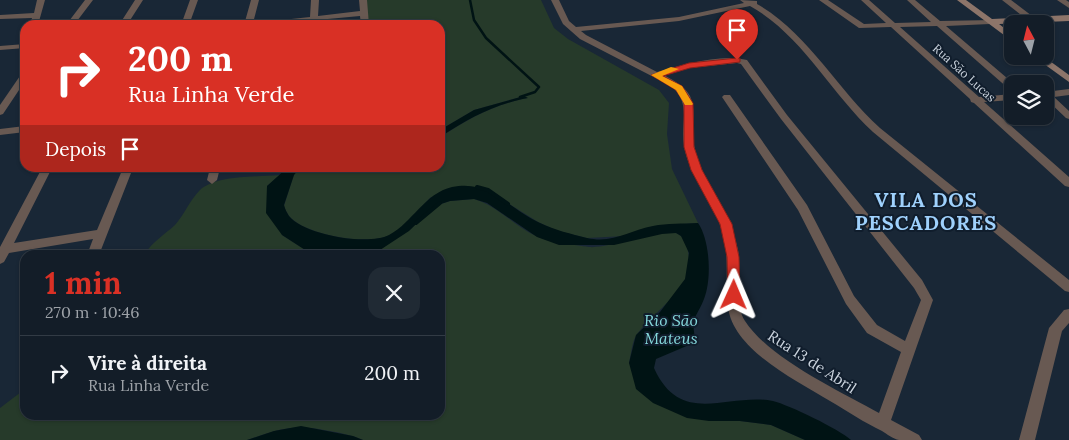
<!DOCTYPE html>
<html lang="pt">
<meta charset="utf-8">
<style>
body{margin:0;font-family:Lora,serif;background:#202a34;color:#f1f3f6;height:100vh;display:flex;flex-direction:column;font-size:19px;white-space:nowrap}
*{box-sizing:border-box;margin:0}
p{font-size:16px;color:#9da2a8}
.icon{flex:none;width:28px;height:28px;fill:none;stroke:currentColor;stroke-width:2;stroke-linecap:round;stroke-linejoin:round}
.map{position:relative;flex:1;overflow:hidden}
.drawer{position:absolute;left:20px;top:250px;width:425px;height:170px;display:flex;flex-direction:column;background:#131d28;border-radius:15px;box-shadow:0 1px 4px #0004,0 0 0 1px #323b45}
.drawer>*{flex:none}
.guide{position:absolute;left:20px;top:20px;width:425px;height:152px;border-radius:15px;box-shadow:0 1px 4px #0004,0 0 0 1px #323b45;background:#d93025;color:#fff;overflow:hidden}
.needle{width:32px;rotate:353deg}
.controls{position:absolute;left:1004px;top:15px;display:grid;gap:10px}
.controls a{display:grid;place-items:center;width:50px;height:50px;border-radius:10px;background:#131d28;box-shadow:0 1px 4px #0004,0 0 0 1px #323b45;font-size:25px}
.pin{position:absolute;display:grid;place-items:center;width:42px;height:42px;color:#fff;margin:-51px -21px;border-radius:50% 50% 50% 0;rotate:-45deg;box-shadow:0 0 5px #0007}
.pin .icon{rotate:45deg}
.me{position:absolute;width:55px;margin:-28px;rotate:1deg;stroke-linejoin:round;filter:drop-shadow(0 0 4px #0008)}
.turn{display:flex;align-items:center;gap:18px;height:105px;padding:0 25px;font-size:22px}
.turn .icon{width:65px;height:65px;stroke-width:2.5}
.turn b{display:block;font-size:35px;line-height:42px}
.then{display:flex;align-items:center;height:48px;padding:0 25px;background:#0003;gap:10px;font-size:19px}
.round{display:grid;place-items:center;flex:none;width:52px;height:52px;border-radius:15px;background:#202a34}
.overview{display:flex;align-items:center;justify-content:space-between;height:85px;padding:0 25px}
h1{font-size:30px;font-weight:800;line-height:38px;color:#d93025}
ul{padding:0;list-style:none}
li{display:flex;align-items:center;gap:15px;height:75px;padding:0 25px;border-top:1px solid #323b45}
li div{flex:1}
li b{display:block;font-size:19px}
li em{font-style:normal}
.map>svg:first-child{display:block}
.green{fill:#263a2a}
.water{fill:#001314}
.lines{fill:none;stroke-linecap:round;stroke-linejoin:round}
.stream-far1{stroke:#001314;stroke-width:2.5}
.stream{stroke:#001314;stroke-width:4}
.street{fill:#685952;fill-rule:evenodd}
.secondary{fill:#8d756a;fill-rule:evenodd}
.route{fill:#d93025;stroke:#8d1f18}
.slow{fill:#f59e0b}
.labels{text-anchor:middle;stroke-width:4;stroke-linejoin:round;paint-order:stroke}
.far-street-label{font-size:12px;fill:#cbd4de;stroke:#101d2c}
.street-label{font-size:15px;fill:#cbd4de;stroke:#101d2c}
.water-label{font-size:16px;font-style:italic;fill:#84d7db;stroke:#101d2c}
.district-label{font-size:20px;font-weight:bold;letter-spacing:1px;fill:#9fd1fc;stroke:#101d2c}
</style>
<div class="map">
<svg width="1069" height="440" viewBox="0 0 1069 440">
<rect width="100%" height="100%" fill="#192736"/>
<path class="green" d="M361,0H541L554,28L568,39L659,90L669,103L667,134L672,169L698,223L654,226L625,236L587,238L558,231L538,222L501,199L431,197C419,209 404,229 388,236C365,245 305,235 289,216C287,213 285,209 284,206L294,174L300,168H440V137C470,118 492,105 527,98L524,96L474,110L440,130V25H364Z
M280,175L267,186L282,235L313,255H144C152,242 164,235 175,225C184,215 190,200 200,190C216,175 258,177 280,175Z
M474,199C498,206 514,226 536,236C548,242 575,245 589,247C610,249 664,227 678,234C691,241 691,269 685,280C673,301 652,315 637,334C632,341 631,355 629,363L709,421H740L771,425L805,440H363C352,435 341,433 330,431C292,424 283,428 247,440H0V408L25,389V415H440V255H369L380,250L435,206L450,201Z"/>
<path class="water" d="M524,96L528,98C492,105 470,118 440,137V130L474,110Z
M287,168H300L294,175L284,205C285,209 287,213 289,216C304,235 368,246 389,235C412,223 425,193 452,187C491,179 508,209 540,223C555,230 571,234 587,238C613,244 630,230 653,226C667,223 683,224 698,223C710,240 712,279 704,299C696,319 690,317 696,342L656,359L654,368C681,428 728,392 773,401C789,405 839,429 851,440H805L771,425L740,421H709L687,418L653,403L636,389L629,363L636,335L660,312L685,279L689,253L681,236L676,233L662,234L614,245H559L537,237L487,203L474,199L450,201L435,206L409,231L380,250L369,255H313L282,235L266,213L267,186Z
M301,426L353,436L363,440H247L274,431Z"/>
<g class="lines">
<path class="stream-far1" d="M470,0L474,20L486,38L539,87L535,92L520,97"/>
<path class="stream" d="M477,187L488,190L508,204
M416,223L440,203"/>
<path class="street" d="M37,0H45L38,25H30L32,18L0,19V15L34,13Z
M85,0H93L74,25H66Z
M135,0H143L127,25H119Z
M190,0H198L189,25H181Z
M251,0H259L253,23L310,17L311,0H319L318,16L360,11L359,0H367L369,25H361L360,16L317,20V25H309V21L274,25H244Z
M551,0H559L569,21L576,27L679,17L744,3L740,0L757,1V4C808,33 837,89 880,128L1069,280V292L1065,291L873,132C830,92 802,35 750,6L679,21L581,31L586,35L657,72C682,65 722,53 747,60L787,115L922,280L933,300L891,420L919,435L922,440C914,440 906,440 899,440C893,439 887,434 882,431C865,423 847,411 830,401C797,381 733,350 728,307C724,279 731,257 721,228C712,200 689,175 684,146C680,122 692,104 671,86L580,39L563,24ZM737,63L741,64L781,119L914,288L921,300L905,341L877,325L854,296L807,205L730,95H724L722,97L798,210L846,304L867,333L901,352L879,413C839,391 769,358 745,321C734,305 742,270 738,250C730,210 701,181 694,145C691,129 697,111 690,96C684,85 674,81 664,75L689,68Z
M819,0H828L864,24L886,23L861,0H869L895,23L931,22L907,0H915L940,21L993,20L994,22L990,24L946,26L1014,84L1012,90L1009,89L937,26L900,27L979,97L1012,94V100L984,102L1069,177V187L1065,186L974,103L971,102L970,99L891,27L859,28Z
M1002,0H1011L1036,19L1029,21Z
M1057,0H1066L1069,2V8Z
M25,44V48L0,50V46Z
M25,72V81L3,114L0,115V105L22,73Z
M1069,89V95L1054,97L1069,111V119L1066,118L1045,98V92Z
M25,126V132L0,135V129Z
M42,168H52L14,243L97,230L123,168H133L99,255H87L93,239L9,253L4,262L0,264V247Z
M210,168H220L217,180L212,184L207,180Z
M1069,309V323L1062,331L1035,440H1019L1049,328L1064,310Z"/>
<path class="secondary" d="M957,0H966L992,19L1069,15V21L999,24L1012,34V41Z
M1033,56H1043L1069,75V82Z"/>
</g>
<path class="route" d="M737,58H740V62L690,68L663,76L682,86L693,103L694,147L702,170L732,224L739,257L740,295L734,300L728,295L727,257L720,224L691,170L684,147V103L676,90L651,75L689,63Z"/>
<path class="slow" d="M671,67L679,69L662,76L682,86L693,104L692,105H685L676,90L651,75Z"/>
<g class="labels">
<g class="far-street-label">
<text transform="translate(964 73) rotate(42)" y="4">Rua São Lucas</text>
</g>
<g class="street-label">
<text transform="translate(812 362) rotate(33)" y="5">Rua 13 de Abril</text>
</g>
<g class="water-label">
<text x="671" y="326">Rio São<tspan x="671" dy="18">Mateus</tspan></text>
</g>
<g class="district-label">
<text x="926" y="207">VILA DOS<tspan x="926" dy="23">PESCADORES</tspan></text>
</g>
</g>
</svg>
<div class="controls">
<a><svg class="needle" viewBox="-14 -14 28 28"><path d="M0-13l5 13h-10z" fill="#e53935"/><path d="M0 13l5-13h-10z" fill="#9da2a8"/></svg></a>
<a><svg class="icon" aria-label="layers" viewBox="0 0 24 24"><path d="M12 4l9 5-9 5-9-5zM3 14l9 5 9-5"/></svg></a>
</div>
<div class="pin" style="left:737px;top:60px;background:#d93025"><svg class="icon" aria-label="arrive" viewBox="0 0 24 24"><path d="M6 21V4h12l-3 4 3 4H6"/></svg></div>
<svg class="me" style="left:734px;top:295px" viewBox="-20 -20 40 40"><path d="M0-17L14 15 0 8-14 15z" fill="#d93025" stroke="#fff" stroke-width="4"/></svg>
<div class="guide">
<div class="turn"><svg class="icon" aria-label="right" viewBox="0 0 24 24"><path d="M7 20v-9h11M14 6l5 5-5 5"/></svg><div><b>200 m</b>Rua Linha Verde</div></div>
<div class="then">Depois<svg class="icon" aria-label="arrive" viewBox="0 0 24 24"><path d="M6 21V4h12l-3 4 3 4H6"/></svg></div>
</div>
<section class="drawer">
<div class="overview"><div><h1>1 min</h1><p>270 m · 10:46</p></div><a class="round"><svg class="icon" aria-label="close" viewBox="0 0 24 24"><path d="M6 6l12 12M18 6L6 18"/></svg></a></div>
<ul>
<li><svg class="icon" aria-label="right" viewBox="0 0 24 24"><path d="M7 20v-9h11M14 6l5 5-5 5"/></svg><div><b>Vire à direita</b><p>Rua Linha Verde</p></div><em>200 m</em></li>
</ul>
</section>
</div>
